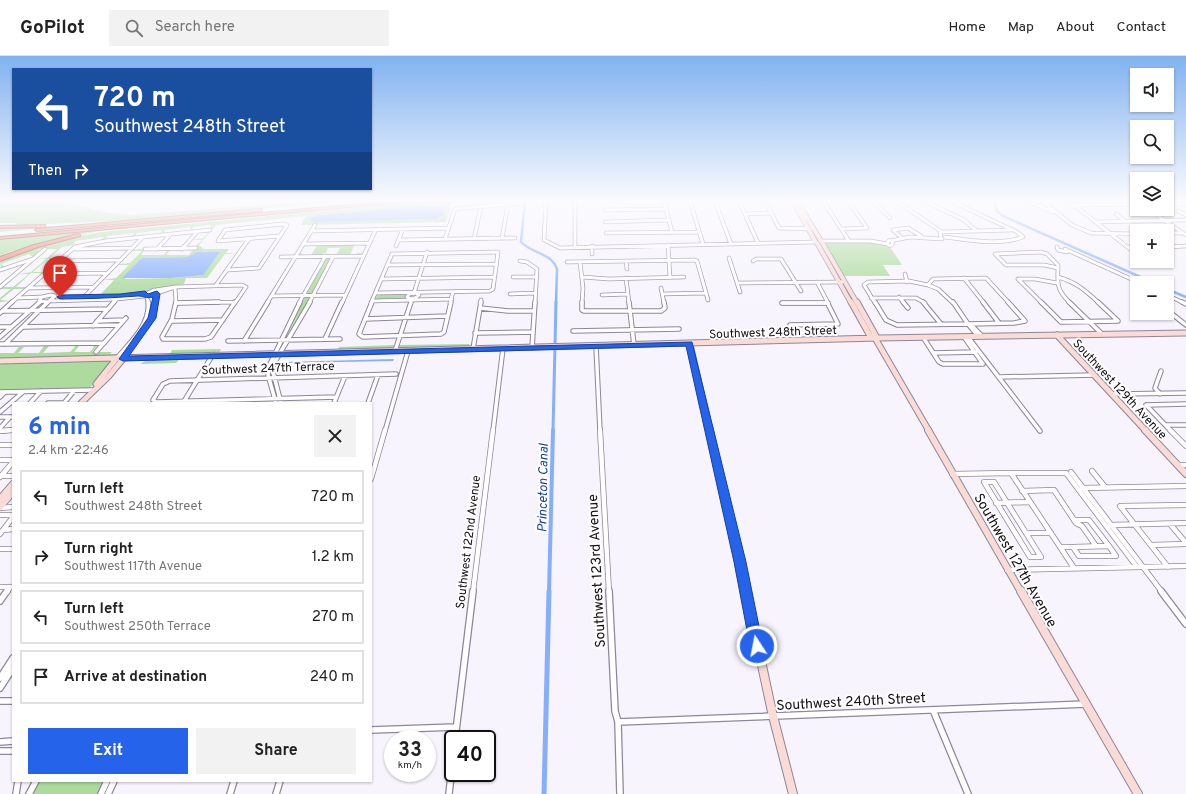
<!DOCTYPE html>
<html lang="en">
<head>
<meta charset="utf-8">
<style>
  body { margin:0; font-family:Overpass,sans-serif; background:#f2f2f2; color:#222; height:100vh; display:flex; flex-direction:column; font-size:15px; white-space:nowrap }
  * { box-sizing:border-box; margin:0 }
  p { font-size:13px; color:#767676 }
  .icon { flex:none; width:22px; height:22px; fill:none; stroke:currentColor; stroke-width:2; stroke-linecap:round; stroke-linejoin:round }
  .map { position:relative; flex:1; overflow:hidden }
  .details { position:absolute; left:12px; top:346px; width:360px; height:380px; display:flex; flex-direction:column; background:#fff; border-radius:0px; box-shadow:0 1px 3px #0004 }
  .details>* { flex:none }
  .hud { position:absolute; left:12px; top:12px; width:360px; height:122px; border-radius:0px; box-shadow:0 1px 3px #0004; background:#1a4fa0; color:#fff; overflow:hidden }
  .fabs { position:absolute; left:1130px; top:12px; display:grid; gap:8px }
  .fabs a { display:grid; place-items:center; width:44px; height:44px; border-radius:0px; background:#fff; box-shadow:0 1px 3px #0004; font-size:20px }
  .speed { position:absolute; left:384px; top:674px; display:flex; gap:8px; font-size:20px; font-weight:700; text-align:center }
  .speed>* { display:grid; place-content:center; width:52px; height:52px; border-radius:50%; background:#fff; box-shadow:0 1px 3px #0004; line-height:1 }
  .speed small { font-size:10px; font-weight:400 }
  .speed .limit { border:2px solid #111; border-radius:6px; background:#fff; color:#111 }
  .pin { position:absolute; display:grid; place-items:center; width:34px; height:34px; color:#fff; margin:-41px -17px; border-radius:50% 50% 50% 0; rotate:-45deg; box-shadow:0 0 4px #0007 }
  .pin .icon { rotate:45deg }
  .me { position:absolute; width:44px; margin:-22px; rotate:349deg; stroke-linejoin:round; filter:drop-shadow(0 0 3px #0008) }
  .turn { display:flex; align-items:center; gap:14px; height:84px; padding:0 16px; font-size:18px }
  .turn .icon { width:52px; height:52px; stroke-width:2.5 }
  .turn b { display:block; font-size:28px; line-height:34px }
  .then { display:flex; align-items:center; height:38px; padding:0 16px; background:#0003; gap:8px; font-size:15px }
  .round { display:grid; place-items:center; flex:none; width:42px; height:42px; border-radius:0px; background:#f2f2f2 }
  .head { display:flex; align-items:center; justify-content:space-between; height:68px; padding:0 16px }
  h1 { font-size:24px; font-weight:700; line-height:30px; color:#2563eb }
  .primary-button { display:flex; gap:8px; margin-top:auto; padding:8px 16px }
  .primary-button a { flex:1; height:46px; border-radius:0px; background:#2563eb; color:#fff; font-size:16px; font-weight:700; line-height:46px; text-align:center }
  .primary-button a+a { background:#f2f2f2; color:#222 }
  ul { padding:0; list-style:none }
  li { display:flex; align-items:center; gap:12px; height:54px; margin:0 8px 6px; padding:0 8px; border:2px solid #e0e0e0; border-radius:0px }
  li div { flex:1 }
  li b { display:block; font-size:15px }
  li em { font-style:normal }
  header { display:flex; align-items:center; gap:24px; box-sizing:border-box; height:56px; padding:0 20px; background:#fff; border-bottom:1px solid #e0e0e0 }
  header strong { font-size:19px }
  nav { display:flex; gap:22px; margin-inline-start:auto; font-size:14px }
  .search { width:280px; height:36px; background:#f2f2f2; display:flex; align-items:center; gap:10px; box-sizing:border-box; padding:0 14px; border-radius:0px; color:#767676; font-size:15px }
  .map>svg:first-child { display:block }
</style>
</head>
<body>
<header>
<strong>GoPilot</strong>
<div class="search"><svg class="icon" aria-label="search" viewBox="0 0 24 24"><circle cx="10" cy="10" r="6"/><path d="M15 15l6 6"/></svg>Search here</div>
<nav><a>Home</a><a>Map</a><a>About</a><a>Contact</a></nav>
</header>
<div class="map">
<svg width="1186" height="738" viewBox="0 0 1186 738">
  <rect width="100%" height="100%" fill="#f7f4fd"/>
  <path fill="#acdb9d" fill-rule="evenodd" d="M0,145h61l47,12 23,2 184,-14h34l-213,19 -110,5h-10v-2h-16z
    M395,145l-343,31 -52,4 372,-34z
    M425,145h49l-22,2 -6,19 -145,3 5,-9 -90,9 -17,20 5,4h25l-3,4h11l-12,1 -18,24h-21l-2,6 -57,11h-39l13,-1 13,-14h-11l13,-2 13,-13h-12l2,-1 11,-1 12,-12h-11l1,-1 25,-3 -12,3 -4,5h23l4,-5 3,-1 -5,6h23l4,-6 -8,-2 11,-1 6,-6h-11l12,-2 5,-5h-9l11,-4 1,-4 -18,2 -1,4 -3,1 2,-5 -26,3 -2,4h-3l2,-4 -25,3 -3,5 -3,-1 3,-4 -26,3 -3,4h-3l1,-3 -28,4 -1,4 -12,2 -12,11h10l-2,1h-10l-15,13h10l-1,1h-11l-15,14h10l-2,2h-10l-14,11 10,1 -10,1v-4l11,-9h-11l2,-2h11l16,-13h-10l12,-2 15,-13h-10l11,-1 10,-9h-16l-8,8 -4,-3 -28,10 4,3 -4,1 -1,-8 31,-12 31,-9 40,-7zM442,149l3,2 -3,11 -5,1 -124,3 -4,-2 3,-3 6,-2zM197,196h23l-18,23 -31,3 -46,1 17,-21 47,-1z
    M77,169l-77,7v-4z
    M102,174l-90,21 -12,5v-16z
    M828,186h38l22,2 14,21h-19l7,11h-47l-19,-32z
    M363,187l4,3h-4v-2h-8l-5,11 14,-3 -5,3 -22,1 1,-3 -4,1 4,-2 2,-4h-12l-2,5 4,1 -7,-1 -1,3h-21l-3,-1 2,-2 3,2h8l6,-10 -14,2 4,-3z
    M326,202h5l-18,35 -6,1z
    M378,238l1,1 -1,2 3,-3 26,1 -2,4 -30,1z
    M304,241l6,1 -22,40h-2l15,-29 -16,29h-3z
    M470,288l-2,2 2,1 -71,1v-3z
    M395,289l-2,4 -56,2 2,-4z
    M44,290h5l-6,7 27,-1 5,-5 -1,-1h5l-5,6h16l4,-5 -1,-1h4l-5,6h20l-2,2h8l-5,2 -113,2v-5h14l5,-6h5l-6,6h21z
    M221,293l-2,4 -3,-2 1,3h-47l2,-4z
    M180,303l-4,4 -36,1 7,-4z
    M108,305l3,2 -21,25 -90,3v-28z
    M39,725h67l-7,13h-67z"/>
  <path fill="#85aefc" d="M440,149l5,2 -2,9 -6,3 -124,3 -4,-2 3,-3 6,-2z
    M197,196h23l-17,23 -32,3h-49l20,-20 46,-1z
    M394,303l-1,2 -111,2 2,-1z"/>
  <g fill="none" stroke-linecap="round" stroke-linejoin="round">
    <path stroke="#85aefc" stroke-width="2.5" d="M525,145l-4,41c10,11 31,11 36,27l-1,34
      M994,145l3,10 6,5 151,67
      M1167,233l19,8"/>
    <path stroke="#85aefc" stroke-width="3" d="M553,375l3,-129"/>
    <path stroke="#85aefc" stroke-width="4" d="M549,536l4,-162"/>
    <path stroke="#85aefc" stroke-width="5" d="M544,738l5,-203"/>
    <g stroke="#8e869b" stroke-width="4.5">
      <path id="street-far3" d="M546,145l-2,39 16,8 255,-6
        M575,145v46
        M664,145l8,31
        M690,145l13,43
        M715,145l16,43
        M739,145l19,42
        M765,145l14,27 31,1
        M823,145l26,40
        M873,145l17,17
        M896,145l46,31 -2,1 1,4
        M924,145l38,18 14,11
        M1027,145l26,11
        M1042,145l30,24 19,8 46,1
        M1069,145l66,52
        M1167,148h19
        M1075,149l62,-1
        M1148,153l38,26
        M605,154l61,-1
        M1178,155l8,4
        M745,158l26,-1
        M1116,158l9,7
        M605,166l64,-2
        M1095,166l91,-2
        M282,168l5,1 -7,11 -62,5 7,-11z
        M841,173l26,-1 -19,-27
        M311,175l137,-3
        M942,176l69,-2
        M606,177l93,-1
        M1167,177h16
        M945,181c24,3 55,9 78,0l-6,-5 -66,-31
        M502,182l6,-34
        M902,182l-9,-8 15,-2 13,8
        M445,183l10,-30 65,-6
        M474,183l7,-33
        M399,184l116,-2
        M887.5 187a2.5 2.5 0 1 1 5 0a2.5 2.5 0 1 1-5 0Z
        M822,185h48l18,3
        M890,185l20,-4 32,2
        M303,188l66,-1
        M668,189l2,32
        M396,190l7,-17
        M592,190v8
        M1057,191l1,3 9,2
        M1128,191h9
        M1167,191l19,-1
        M75,193l58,-1
        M145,193l51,-1
        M157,193l13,-14
        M182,193l15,-17
        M1065,193l75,34
        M1041,196l6,2 11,11v3l-14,-3h-38l-11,-11z
        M281,201l82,-1
        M729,202l11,34
        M59,205l62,-1
        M520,205l7,1 10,7 -2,34
        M626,205l1,8
        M753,205l3,-2h25l20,32
        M567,206l127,-2 3,1 11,39
        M580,206l3,26 -1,15
        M387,209l110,-1
        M1058,212c-1,18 0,23 12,35
        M0,214l33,-11
        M228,214l31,-2 21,-32
        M44,218l64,-1
        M905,218l2,8
        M513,221h24
        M582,221l27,2 75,-2
        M1058,221c18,5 28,14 41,26
        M626,222l3,25
        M964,222l20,25
        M381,223l114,-2
        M1018,223l24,24
        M1018,223h17l22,4
        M817,226l11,21
        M737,227l105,-1
        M216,229l33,-46
        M928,229l10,4 15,14
        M928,229l5,-6 53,-1 23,25
        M0,231l45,-38
        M29,232l65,-1
        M661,232l3,15
        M154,234l4,1 -4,4h-10z
        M156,234l19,-3 -18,6
        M414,237l13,-41
        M416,237l3,2c-4,4 -7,5 -12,2l2,-3z
        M510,238l25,-1
        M663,238l42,-1
        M51,239l4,1 -7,6 -9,-1 3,-4z
        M602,239l25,-1
        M1167,239l17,8
        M146,240l3,7
        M271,240l74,-1
        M84,241l59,-60
        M899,241l5,6
        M18,242l23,-1
        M871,242h45l9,5
        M51,245l66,-2 28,-3
        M372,245l80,-2
        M11,247l64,-56 30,-6 105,-11
        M39,247l1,-1
        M47,247l1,-1
        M113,247l5,-5
        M155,247l2,-10
        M176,247l-1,-16 67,-2 4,2 -11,16
        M177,247l58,-1
        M267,247l48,-78
        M299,247l26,-46
        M309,247l24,-46
        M342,247l34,-74
        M371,247l21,-49 106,-2 -5,37 -3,2 -114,2
        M411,247l1,-4
        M450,247l3,-11
        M480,247l1,-3
        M782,247h46
        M875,247l-11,-18 4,-3 41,-1 19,4"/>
    </g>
    <g stroke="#8e869b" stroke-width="5.5">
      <path id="street-far2" d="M176,246l-4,17 -10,18 1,2h42l6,-2 24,-35
        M372,246l-13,32 4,3 78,-3 3,-2 7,-30
        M582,246v8l2,1h77l4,-3 -1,-6
        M629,246l5,43
        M875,246l11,18 11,5 71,-1
        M903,246l5,6
        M923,246l18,22
        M953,246l15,22
        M983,246l16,21
        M1041,246l20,20 57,-1 -20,-19
        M1069,246l33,32
        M1182,246l4,2
        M177,247l42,-1
        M782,247h46
        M480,252l28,3h26
        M1167,254l19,15
        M3,255l105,-2
        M0,257l12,-11
        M365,263l82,-3
        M97,265l27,-1
        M173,265l50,-1
        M968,268l10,12
        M968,268l46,-1 11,-2 -17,-19
        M790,269l48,-1 -11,-22
        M93,270l21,-24
        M972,270l10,10
        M0,271h11
        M23,271l97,-2
        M573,275l106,-2
        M475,277l58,-1
        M0,281l40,-35
        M923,281l16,25 4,2h40l-19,-27
        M968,281l72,94
        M325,283l17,-37
        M228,285l112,-2
        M244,285l24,-39
        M0,288l104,-1
        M5,288l43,-42
        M596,290l4,85
        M532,292l3,-46
        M473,293l8,-47
        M395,295l16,-49
        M96,296l30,-34
        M933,297l43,-1
        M123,302l29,-40 3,-16
        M116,303c13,-15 35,-35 32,-57
        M999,321l95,-2
        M0,336l92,-2
        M1112,338l74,-1
        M1160,338l-5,-6 6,-17
        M0,341l5,-5
        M336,341l-179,5 -4,-2 10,-16 7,-3 226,-7
        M30,347l11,-12
        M48,347h16
        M64,347l10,-12
        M183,347l29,-47
        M276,347l-8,-28 1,-9 31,-64
        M281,347l-8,-31v-7l37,-63
        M334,347l11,-27
        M368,347l10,-28
        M1146,349l25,26
        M1146,349l40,-1
        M0,356l23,-20
        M0,361h12
        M1166,369h20
        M0,372l10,-11
        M0,375l13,-1
        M385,375l23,-80
        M493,375l10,-83"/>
    </g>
    <g stroke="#8e869b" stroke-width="6">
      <path id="street-far1" d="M600,374l9,162
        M1170,374l16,16
        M0,375l13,-1
        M0,389h13
        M0,404h13
        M1177,409h9
        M1092,415l13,16
        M1071,416l91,120
        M1011,417h55l71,94
        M952,418l59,-1 63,95
        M0,420h13
        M0,421l13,-15
        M371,423l14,-49
        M984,426h10l47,75h-11z
        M1082,432l104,-2
        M1022,435l32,-1 22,33 6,3 14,20
        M996,447l34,-1
        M0,452l13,-1
        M0,459h13
        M1074,464h15l20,26
        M1170,468l16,19
        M1110,469l76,-2
        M4,474l9,-1
        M1026,477h25
        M0,478l13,-17
        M1151,489l35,-1
        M1109,490l7,10h-37l-6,-9z
        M1060,491h13
        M0,493h13
        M1168,511l-48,-61 66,-1
        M1007,514l179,-4
        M0,531h13
        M7,536l3,-5
        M473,536l20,-162"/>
    </g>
    <g stroke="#8e869b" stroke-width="8">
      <path id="street" d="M609,535l6,120 3,11 2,72
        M1161,535l25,33
        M0,545l7,-10
        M0,622l13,-20
        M0,632l13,-20
        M0,645h13
        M933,654l35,84
        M618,666l468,-18
        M371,674l85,-3
        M455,683l18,-148
        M0,686l13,-1
        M0,695h13
        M16,738l2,-13
        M29,738l7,-13
        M101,738l6,-13
        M108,738l6,-13
        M230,738l4,-13
        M276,738l4,-13
        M449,738l4,-37"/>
    </g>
    <g stroke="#8e869b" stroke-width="5.5">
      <path id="secondary-far3" d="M793,145l22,40
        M797,145l24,40
        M822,186l35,61
        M817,187l34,60"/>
    </g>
    <g stroke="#8e869b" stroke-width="7">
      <path id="secondary-far2" d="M851,246l19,34 5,2
        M857,246l19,34 -1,2 54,93
        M1057,279l89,96
        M690,288l20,87
        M0,305l878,-23 308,-5
        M96,328l20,-25
        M81,347l28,-27 14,-17"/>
    </g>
    <g stroke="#8e869b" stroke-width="8">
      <path id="secondary-far1" d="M710,374l36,162
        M928,374l93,162
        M1145,374l41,44
        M0,443l13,-15
        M0,451l13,-15"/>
    </g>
    <g stroke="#8e869b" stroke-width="10">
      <path id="secondary" d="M746,535l26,121 21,82
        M1021,535l117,203"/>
    </g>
    <g stroke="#a25e52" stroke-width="2">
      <path id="highway" d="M394,145h21l-415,38v-2z
        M260,153h2v2l-225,20 -2,-1 2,-1z
        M45,169v2h-2l-43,1v-2z
        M78,178l2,1v1l-42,11 -38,14v-4l34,-12z"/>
    </g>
    <use href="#street-far3" stroke="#fff" stroke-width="3"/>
    <use href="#street-far2" stroke="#fff" stroke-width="3.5"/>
    <use href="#street-far1" stroke="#fff" stroke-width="4.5"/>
    <use href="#street" stroke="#fff" stroke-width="5.5"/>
    <use href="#secondary-far3" stroke="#fadbd5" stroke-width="4"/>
    <use href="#secondary-far2" stroke="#fadbd5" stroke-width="5"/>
    <use href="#secondary-far1" stroke="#fadbd5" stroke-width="6"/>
    <use href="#secondary" stroke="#fadbd5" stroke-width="8"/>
    <use href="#highway" fill="#f08873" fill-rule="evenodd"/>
  </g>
  <linearGradient id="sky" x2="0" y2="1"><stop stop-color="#80b2f0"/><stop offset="0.58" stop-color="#fbfafe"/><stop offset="1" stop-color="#fbfafe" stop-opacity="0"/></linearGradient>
  <rect width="1186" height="249" fill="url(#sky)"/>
  <path fill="#2563eb" stroke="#184099" d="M145,235l3,3 9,-3 3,3 -4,24 -27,38 563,-14 54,220 17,84 -2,4 -4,2 -5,-2 -2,-4 -16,-84 -48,-216 -563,15 -4,-2 29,-41 5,-21c-7,2 -10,-1 -15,-1 -26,2 -52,3 -78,3l-3,-2 3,-2 60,-1z"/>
  <g text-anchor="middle" stroke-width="4" stroke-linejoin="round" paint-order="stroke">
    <g font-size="12" fill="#120f16" stroke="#fff">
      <text transform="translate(773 276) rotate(-2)" y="4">Southwest 248th Street</text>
      <text transform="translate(268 312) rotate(-2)" y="4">Southwest 247th Terrace</text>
      <text transform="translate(1120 333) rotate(47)" y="4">Southwest 129th Avenue</text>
      <text transform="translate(468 486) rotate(-83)" y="4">Southwest 122nd Avenue</text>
    </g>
    <g font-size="13" font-style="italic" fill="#153e96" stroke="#fff">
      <text transform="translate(542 432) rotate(-89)" y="5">Princeton Canal</text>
    </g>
    <g font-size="14" fill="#120f16" stroke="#fff">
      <text transform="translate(1016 504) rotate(60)" y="5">Southwest 127th Avenue</text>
      <text transform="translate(596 515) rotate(-93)" y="5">Southwest 123rd Avenue</text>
      <text transform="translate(851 645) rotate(-3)" y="5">Southwest 240th Street</text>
    </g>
  </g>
</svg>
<div class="fabs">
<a><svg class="icon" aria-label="sound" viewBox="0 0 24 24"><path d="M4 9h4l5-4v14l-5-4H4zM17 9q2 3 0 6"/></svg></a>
<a><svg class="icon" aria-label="search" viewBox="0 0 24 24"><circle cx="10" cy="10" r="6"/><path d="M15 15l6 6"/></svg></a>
<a><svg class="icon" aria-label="layers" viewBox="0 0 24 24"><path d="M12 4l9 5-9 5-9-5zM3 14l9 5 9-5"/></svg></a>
<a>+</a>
<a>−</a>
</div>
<div class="speed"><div>33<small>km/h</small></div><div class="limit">40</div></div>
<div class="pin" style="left:60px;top:241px;background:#d93025"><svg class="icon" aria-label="arrive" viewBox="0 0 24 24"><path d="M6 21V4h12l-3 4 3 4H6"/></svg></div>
<svg class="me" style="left:757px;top:590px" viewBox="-20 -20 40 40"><circle r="17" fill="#2563eb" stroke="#fff" stroke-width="3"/><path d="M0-11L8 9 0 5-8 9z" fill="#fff"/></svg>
<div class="hud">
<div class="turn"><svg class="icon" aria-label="left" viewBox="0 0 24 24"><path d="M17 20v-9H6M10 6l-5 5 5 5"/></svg><div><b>720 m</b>Southwest 248th Street</div></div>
<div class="then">Then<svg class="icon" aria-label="right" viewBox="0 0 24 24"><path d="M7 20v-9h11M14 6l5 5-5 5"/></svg></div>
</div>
<section class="details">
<div class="head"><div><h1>6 min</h1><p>2.4 km · 22:46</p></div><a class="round"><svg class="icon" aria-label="close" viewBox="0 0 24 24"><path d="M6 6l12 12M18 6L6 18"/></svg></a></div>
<ul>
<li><svg class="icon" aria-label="left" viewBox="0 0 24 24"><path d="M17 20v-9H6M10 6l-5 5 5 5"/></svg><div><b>Turn left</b><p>Southwest 248th Street</p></div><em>720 m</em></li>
<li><svg class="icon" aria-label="right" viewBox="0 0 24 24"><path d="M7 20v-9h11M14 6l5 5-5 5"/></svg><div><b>Turn right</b><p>Southwest 117th Avenue</p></div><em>1.2 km</em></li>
<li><svg class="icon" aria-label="left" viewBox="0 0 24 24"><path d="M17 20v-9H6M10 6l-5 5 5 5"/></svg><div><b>Turn left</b><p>Southwest 250th Terrace</p></div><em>270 m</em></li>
<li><svg class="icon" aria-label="arrive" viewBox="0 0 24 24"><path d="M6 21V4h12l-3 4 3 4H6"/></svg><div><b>Arrive at destination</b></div><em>240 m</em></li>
</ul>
<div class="primary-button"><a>Exit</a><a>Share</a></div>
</section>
</div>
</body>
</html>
